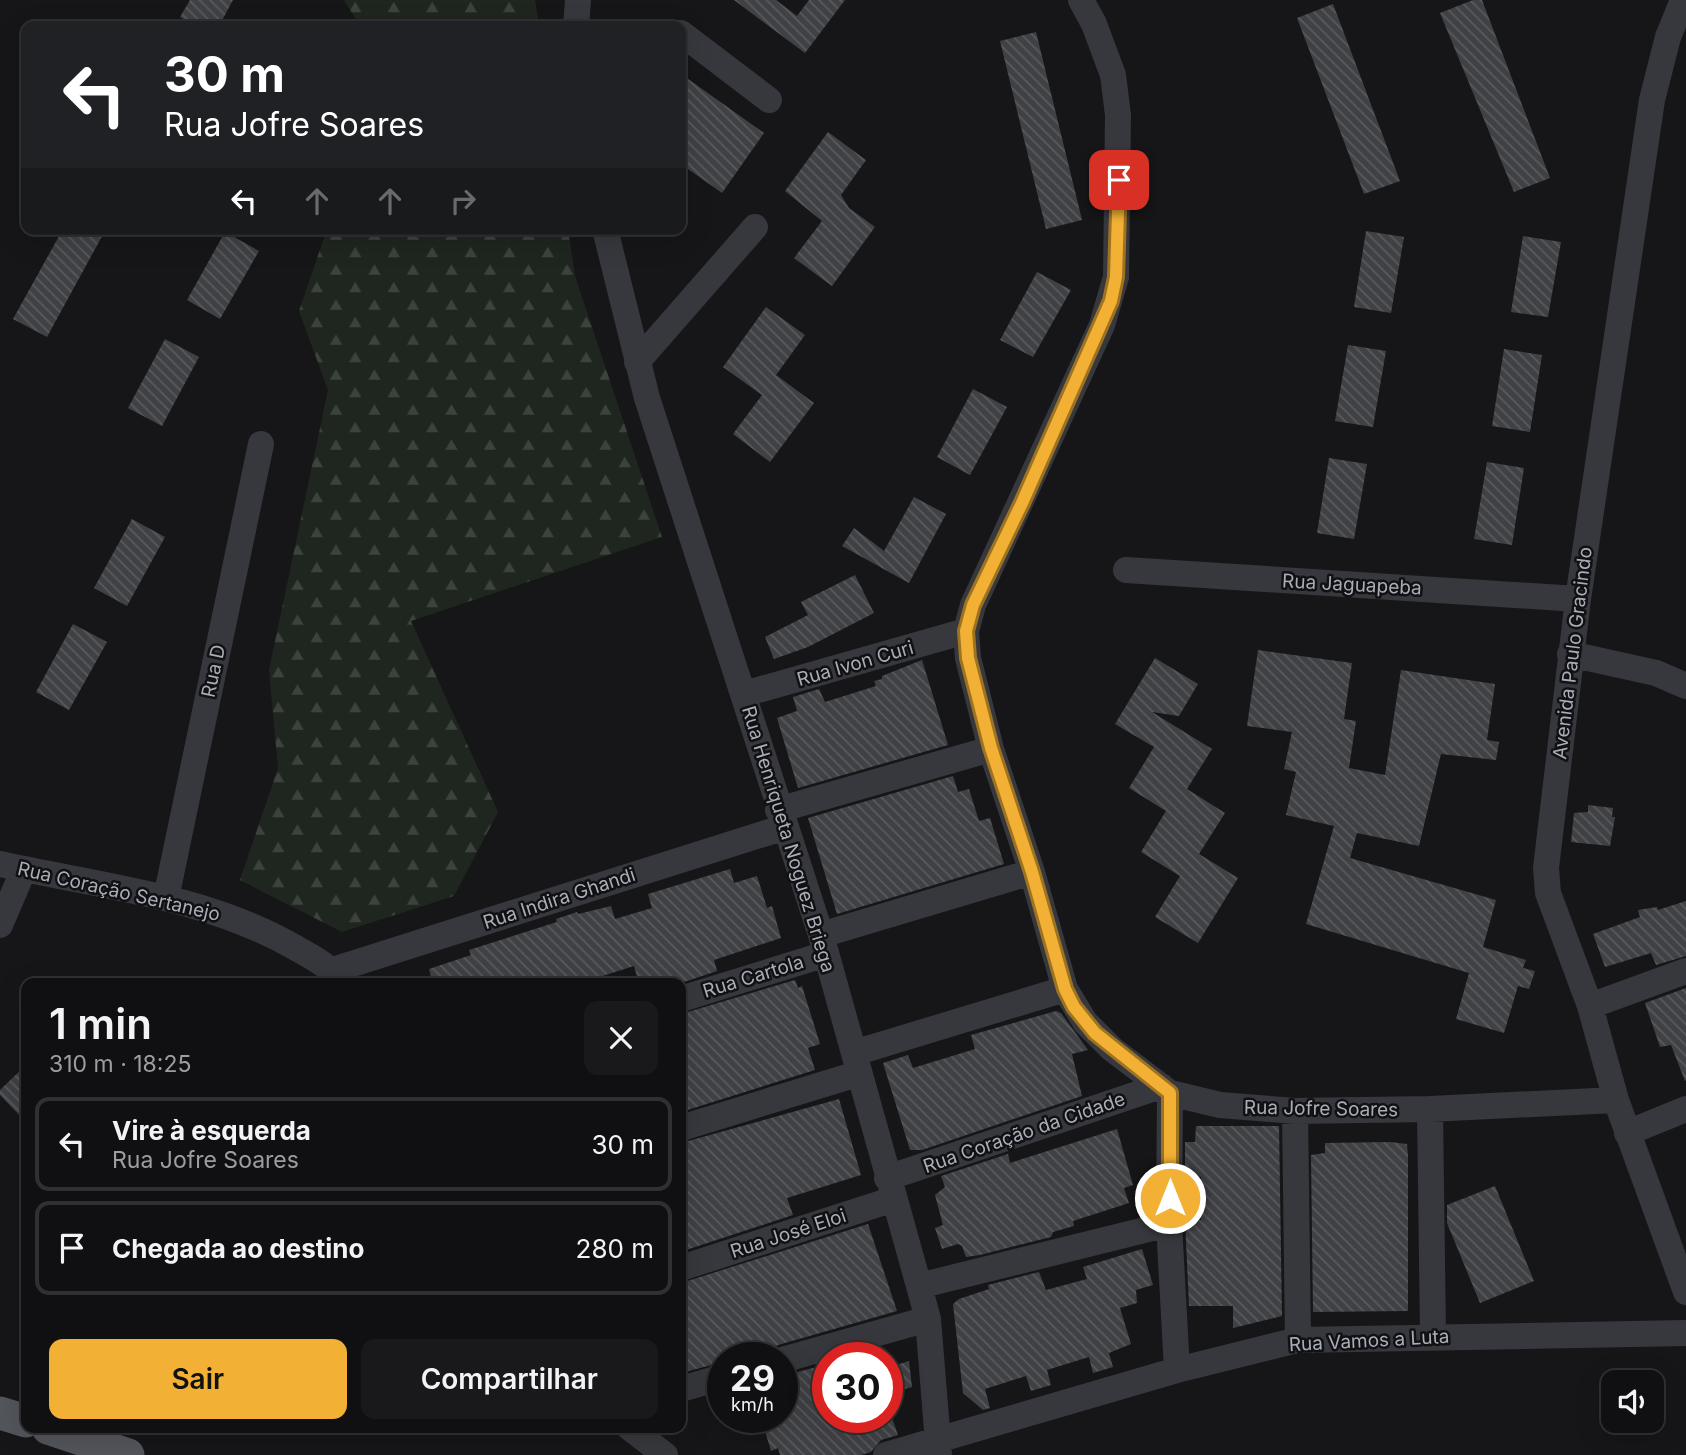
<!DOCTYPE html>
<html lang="pt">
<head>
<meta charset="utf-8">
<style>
  body { margin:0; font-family:Inter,sans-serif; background:#19191b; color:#f1f3f6; height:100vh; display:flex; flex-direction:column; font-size:26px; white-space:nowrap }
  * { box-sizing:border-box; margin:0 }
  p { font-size:23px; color:#9c9d9f }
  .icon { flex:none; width:38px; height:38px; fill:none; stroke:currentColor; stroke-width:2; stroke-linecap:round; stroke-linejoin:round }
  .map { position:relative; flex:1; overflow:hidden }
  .sheet { position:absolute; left:21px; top:978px; width:665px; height:455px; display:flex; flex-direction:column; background:#101012; border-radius:14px; box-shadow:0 7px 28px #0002,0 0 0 2px #303032 }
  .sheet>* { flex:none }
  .top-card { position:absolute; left:21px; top:21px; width:665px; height:214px; border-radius:14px; box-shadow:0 7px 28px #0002,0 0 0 2px #303032; background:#202124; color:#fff; overflow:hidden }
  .fabs { position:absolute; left:1601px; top:1370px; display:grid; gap:14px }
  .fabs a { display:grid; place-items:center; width:63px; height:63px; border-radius:14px; background:#101012; box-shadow:0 7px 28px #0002,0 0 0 2px #303032; font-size:35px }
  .speed { position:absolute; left:707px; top:1342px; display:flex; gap:14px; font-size:35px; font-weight:700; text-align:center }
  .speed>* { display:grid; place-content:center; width:91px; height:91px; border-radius:50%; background:#101012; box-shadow:0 7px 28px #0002,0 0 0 2px #303032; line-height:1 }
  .speed small { font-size:18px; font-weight:400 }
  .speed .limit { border:10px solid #d22; background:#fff; color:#111 }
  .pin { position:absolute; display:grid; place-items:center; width:60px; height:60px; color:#fff; margin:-30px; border-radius:14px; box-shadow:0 4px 10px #0006 }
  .me { position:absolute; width:77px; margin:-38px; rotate:0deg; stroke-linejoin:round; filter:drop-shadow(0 0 5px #0008) }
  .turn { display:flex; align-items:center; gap:24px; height:147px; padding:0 28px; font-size:32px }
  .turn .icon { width:91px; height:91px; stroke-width:2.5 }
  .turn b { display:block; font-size:49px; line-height:60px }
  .lanes { display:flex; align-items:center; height:66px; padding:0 28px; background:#0003; justify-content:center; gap:35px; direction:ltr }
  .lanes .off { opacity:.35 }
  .round { display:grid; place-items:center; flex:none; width:74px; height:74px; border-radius:14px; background:#19191b }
  .overview { display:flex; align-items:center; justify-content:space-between; height:119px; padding:0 28px }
  h1 { font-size:42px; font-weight:600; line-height:52px }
  .cta { display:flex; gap:14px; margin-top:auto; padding:14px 28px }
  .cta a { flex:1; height:80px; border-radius:14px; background:#f2b134; color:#111; font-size:28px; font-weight:600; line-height:80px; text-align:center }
  .cta a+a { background:#19191b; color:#f1f3f6 }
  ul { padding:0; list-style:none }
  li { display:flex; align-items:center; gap:21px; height:94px; margin:0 14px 10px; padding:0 14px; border:4px solid #303032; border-radius:14px }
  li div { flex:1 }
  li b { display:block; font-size:26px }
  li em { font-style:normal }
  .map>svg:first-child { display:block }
</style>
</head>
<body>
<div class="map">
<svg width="1686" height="1455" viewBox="0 0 1686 1455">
  <defs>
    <pattern id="forest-firs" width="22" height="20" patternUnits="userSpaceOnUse" patternTransform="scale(1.75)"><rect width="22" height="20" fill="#1e261f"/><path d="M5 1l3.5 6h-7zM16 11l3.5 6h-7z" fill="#3c433d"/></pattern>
    <pattern id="building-back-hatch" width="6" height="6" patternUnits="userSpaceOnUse" patternTransform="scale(1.75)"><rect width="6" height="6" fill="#404145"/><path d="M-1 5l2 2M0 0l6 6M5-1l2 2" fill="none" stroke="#595a5e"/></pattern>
  </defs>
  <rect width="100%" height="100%" fill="#161618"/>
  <path fill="url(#forest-firs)" d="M344,0h191l4,26h-179z
    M327,229h241l7,47 87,261 -251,84 87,191 -44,84 -112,36 -102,-52 38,-112 -9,-98 59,-280 -29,-79z"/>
  <path fill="url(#building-back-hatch)" d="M190,0h43l-14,26h-22l-17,-9z
    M734,0h42l21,16 12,-16h36l-40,53z
    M1473,0h9l68,178 -36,14 -74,-179z
    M1333,4l67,177 -36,13 -67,-176z
    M1036,32l46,188 -36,9 -46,-188z
    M681,74l83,59 -42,60 -41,-29v-43l7,-11 -7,-5z
    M828,132l38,28 -25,35 8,13 26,19 -43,59 -38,-28 28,-37 -37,-30z
    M63,229h43l-59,108 -34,-18z
    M1366,231l38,6 -13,76 -37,-6z
    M225,232l34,19 -39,68 -33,-19z
    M1523,236l38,6 -13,75 -37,-5z
    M1037,272l34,18 -38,67 -33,-17z
    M766,307l39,28 -29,40 38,28 -44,59 -37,-28 29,-39 -39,-28z
    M165,339l34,18 -37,69 -34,-18z
    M1348,345l38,6 -13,76 -38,-6z
    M1504,349l38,6 -12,77 -38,-6z
    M973,389l34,18 -37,68 -33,-18z
    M1329,458l38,6 -13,75 -37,-6z
    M1487,462l37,6 -12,77 -38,-6z
    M914,497l32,17 -37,69 -67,-37 12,-18 30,23z
    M132,519l33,18 -38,69 -33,-18z
    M855,575l19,38 -66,34 -34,12 -9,-22 43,-22 -7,-13z
    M73,624l34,18 -38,68 -33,-18z
    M1258,650l94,13 -8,56 12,2 -7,47 36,7 16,-105 94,14 -8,56 12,2 -3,18 -55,-6 -22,92 -62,-13 -7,25 146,42 -13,47 43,13 -3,8 12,3 -6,18 -11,-3 -14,47 -48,-14 13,-46 -163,-49 28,-98 -48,-11 10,-43 -12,-3 8,-37 -45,-6z
    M1155,658l43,26 -19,32 -27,-4 60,37 -25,40 38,24 -26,41 39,24 -40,65 -43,-26 25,-41 -39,-24 25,-41 -37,-23 25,-41 -39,-23z
    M922,660l26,85 -150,43 -21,-70 20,-7 -4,-14 26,-8 6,13 51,-16 -2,-5 8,-2v-3z
    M953,776l5,16 11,-3 10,32 11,-3 14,46 -167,50 -29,-96z
    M1588,805l25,3 -1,9h3l-5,29 -39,-4 3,-29 14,-1z
    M730,869l4,14 23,-7 10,32 5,-2 9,32 -67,22 3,11 -39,13h-39l-5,-18 -41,13 1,5h-161l-4,-15 42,-14 -2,-5 88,-28 -1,-3 21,-7 1,2 33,-8 4,13 37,-11 -4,-14z
    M1686,901v55l-30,9 -5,-12 -46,14 -12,-33 47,-17 -2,-7 19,-3 1,3z
    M795,980l3,8 4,-2 18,58 -12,4 7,22 -134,42v-98z
    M1686,988v92l-1,1 -14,-36 -11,2 -15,-44z
    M1056,1011l5,2 27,37 -16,4 10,42 -160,54h-12l-27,-87 25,-8 5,13 62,-19 -4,-14z
    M26,1065v57l-26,-27v-5z
    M839,1099l22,76 -74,23 6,17 -110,36 -2,-108z
    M1196,1126h83l3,190 -49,12v-22h-44l-4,-86h16v-43l-16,1v-36h10z
    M1117,1129l16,56 -9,3 5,15 -56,18 1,5 -21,6 -2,5 -71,18 -14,2 -4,-11 -4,-2 -16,5 -7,-21 8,-3 -8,-30 10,-8 -4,-11 67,-22 2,9z
    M1390,1142l17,2 1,12v155l-95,1 -2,-157 14,-2v-10z
    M1495,1186l39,95 -54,22 -33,-80v-18z
    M868,1224l29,87 -119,34 -8,6 -27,7h-20v4l-42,11v-90z
    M1142,1249l11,36 -17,5 1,13 -17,5 11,36 -22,9 4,14 -20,6 -4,-16 -42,13 4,15 -20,6 -5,-15 -41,13 5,19 -7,2 -20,-17 -10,-89 6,-5 30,-10 -1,-4 51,-13 7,18 41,-11 -4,-12z
    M909,1361l3,26 -25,7v-26z
    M828,1364v54h64l6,17 -17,5 -10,12 -10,3h-81l-2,-7 -7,3 -10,-33h21v-27l12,-4 -4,-13z"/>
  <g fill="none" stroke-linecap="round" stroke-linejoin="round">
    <path stroke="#37383d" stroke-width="26" d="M1081,0l13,24 19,51 5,40 -2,162 -14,48 -129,280 -7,26 2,27 23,91 41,123 33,117 20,33 27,27 58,44 50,12 75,6 135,-2 186,-9
      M1683,0l-15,37 -16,63 -74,499 -32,269 2,25 42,113 26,94 70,192
      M576,26l2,-26
      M681,33l88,67
      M605,229l42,169 174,537 98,351 9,33 11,136
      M637,362l118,-135
      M1126,570l452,29
      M1570,654l86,19 30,13
      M744,694l222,-63
      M778,810l213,-61
      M0,864c100,22 206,32 296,84 18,10 34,19 47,34
      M166,898l95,-454
      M0,925l24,-56
      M821,935l211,-63
      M333,970l452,-143
      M681,999l145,-45
      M1590,1006l96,-35
      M854,1053l211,-64
      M1170,1093l-1,131 8,146
      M1430,1109l3,227
      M1295,1111l3,229
      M681,1128l176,-54
      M1627,1133l59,-24
      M887,1178l274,-92
      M681,1268l213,-69
      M919,1286l250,-62
      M782,1360l146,-41
      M681,1389l42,-12
      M630,1428l35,27
      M886,1455l291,-85 121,-30 388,-7"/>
    <path stroke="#53555c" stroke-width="33" d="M0,1413l26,8
      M48,1428l80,27"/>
  </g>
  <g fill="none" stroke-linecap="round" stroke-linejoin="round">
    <g stroke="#9d7322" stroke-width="18">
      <path id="route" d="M1119,180l-3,97 -5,24 -89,202 -49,102 -7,26 2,27 23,90 41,124 33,117 9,18 21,26 75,60v105"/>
    </g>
    <use href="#route" stroke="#f2b134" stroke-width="12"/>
  </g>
  <g text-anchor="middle" stroke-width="5" stroke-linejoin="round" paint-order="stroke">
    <g font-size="19" fill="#a8adb8" stroke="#111113">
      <text transform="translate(1352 584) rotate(3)" y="7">Rua Jaguapeba</text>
      <text transform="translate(1572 653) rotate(-83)" y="7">Avenida Paulo Gracindo</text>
      <text transform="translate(855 663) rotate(-16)" y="7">Rua Ivon Curi</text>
      <text transform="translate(213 671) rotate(-78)" y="7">Rua D</text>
      <text transform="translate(789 839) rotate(73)" y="7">Rua Henriqueta Noguez Briega</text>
      <text transform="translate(119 891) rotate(13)" y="7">Rua Coração Sertanejo</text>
      <text transform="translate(559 898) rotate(-18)" y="7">Rua Indira Ghandi</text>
      <text transform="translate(753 976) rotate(-17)" y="7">Rua Cartola</text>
      <text transform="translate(1321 1108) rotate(1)" y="7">Rua Jofre Soares</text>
      <text transform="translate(1024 1132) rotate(-19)" y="7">Rua Coração da Cidade</text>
      <text transform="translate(788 1233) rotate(-18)" y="7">Rua José Eloi</text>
      <text transform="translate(1369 1340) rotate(-3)" y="7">Rua Vamos a Luta</text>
    </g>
  </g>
</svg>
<div class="fabs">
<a><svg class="icon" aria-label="sound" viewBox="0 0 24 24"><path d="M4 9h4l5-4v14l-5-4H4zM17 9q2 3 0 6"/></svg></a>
</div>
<div class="speed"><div>29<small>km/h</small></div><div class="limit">30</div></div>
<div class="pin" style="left:1119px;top:180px;background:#d93025"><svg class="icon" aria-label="arrive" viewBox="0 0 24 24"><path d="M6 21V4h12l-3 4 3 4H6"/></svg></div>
<svg class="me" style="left:1170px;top:1198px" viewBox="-20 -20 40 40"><circle r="17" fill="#f2b134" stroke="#fff" stroke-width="3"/><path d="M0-11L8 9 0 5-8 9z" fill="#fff"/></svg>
<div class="top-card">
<div class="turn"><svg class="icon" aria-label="left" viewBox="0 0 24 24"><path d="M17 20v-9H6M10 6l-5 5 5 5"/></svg><div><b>30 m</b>Rua Jofre Soares</div></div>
<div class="lanes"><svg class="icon" aria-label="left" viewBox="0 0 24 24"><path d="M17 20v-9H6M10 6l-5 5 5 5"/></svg><svg class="icon off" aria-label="ahead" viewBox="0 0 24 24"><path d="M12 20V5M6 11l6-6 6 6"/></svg><svg class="icon off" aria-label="ahead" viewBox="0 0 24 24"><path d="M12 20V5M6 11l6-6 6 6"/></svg><svg class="icon off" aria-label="right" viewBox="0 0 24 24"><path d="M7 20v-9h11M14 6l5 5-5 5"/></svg></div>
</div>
<section class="sheet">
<div class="overview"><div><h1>1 min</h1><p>310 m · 18:25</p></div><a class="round"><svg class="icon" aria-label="close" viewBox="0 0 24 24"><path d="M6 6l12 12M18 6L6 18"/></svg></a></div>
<ul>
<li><svg class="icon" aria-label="left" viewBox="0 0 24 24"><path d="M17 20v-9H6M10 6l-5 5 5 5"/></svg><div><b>Vire à esquerda</b><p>Rua Jofre Soares</p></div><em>30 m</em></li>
<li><svg class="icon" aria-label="arrive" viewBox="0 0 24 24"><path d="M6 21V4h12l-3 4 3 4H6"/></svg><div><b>Chegada ao destino</b></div><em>280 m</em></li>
</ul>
<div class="cta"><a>Sair</a><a>Compartilhar</a></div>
</section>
</div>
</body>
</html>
